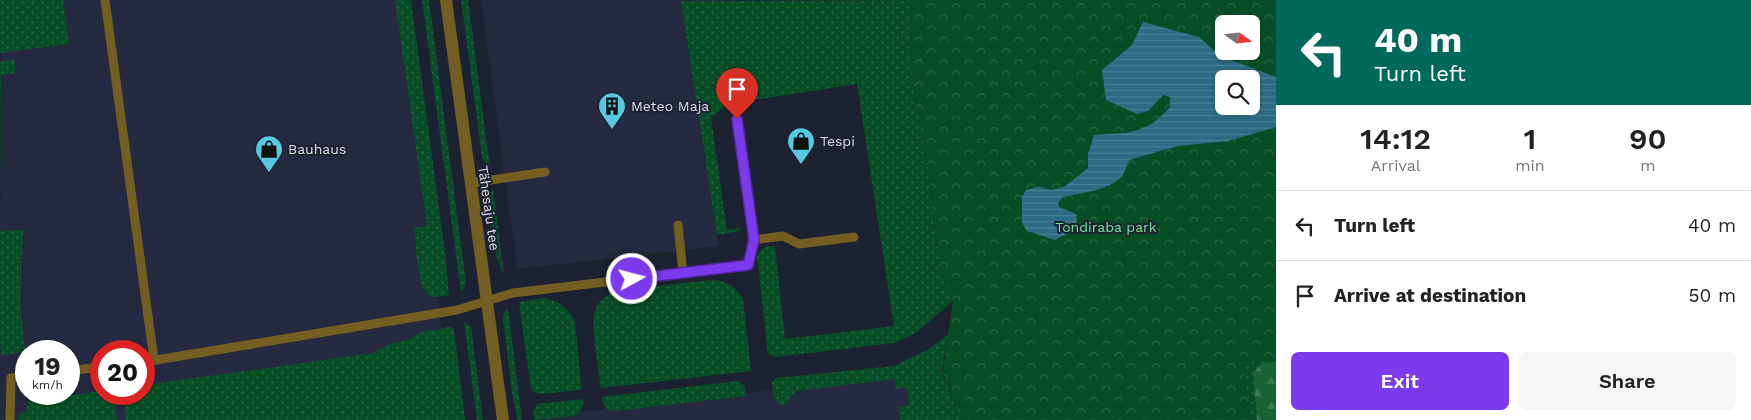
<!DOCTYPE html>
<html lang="en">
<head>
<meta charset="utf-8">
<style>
  body { margin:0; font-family:"Work Sans",sans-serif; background:#f6f6f6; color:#222; height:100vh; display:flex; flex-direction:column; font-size:19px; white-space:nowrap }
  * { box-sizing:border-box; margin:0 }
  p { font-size:16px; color:#767676 }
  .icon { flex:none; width:28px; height:28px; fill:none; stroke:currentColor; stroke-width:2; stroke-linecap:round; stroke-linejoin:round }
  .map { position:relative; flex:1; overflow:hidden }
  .sheet { display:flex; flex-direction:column; background:#fff; width:475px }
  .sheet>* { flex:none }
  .guide { background:#00695c; color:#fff; overflow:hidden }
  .needle { width:32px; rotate:105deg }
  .fabs { position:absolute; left:1215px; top:15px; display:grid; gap:10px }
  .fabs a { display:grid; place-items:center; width:45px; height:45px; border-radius:8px; background:#fff; box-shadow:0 1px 4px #0004; font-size:25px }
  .speed { position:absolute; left:15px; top:340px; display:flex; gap:10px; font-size:25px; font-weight:700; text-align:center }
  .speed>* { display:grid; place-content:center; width:65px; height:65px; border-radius:50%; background:#fff; box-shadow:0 1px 4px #0004; line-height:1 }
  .speed small { font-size:12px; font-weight:400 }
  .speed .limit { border:8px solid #d22; background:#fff; color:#111 }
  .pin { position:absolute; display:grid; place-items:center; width:42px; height:42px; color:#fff; margin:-51px -21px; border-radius:50% 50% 50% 0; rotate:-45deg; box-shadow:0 0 5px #0007 }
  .pin .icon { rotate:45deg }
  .me { position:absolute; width:55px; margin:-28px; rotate:83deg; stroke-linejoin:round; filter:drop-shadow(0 0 4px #0008) }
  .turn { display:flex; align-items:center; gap:18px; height:105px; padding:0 15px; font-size:22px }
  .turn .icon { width:65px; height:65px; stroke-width:2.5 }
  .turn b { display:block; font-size:35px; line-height:42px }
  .eta { display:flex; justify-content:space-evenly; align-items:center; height:85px; text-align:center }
  .eta b { font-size:30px; font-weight:600; line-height:35px }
  .primary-button { display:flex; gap:10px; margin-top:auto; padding:10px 15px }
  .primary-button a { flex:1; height:58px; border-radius:8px; background:#7c3aed; color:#fff; font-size:20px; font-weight:600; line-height:58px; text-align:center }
  .primary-button a+a { background:#f6f6f6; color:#222 }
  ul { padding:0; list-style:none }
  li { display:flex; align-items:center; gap:15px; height:70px; padding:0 15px; border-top:1px solid #e0e0e0 }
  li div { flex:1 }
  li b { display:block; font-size:19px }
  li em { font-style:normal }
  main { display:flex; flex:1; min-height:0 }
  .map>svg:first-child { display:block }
</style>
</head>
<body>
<main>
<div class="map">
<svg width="1276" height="420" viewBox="0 0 1276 420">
  <defs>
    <pattern id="grass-dots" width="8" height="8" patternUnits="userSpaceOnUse" patternTransform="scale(1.25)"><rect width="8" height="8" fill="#074e26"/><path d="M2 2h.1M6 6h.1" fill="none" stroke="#2b6746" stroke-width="1.8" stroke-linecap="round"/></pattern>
    <pattern id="forest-firs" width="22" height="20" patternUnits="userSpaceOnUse" patternTransform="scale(1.25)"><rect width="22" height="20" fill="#1b6235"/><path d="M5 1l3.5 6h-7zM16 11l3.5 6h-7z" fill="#3c7852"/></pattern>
    <pattern id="park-crowns" width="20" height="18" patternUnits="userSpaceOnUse" patternTransform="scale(1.25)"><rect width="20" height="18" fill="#074e26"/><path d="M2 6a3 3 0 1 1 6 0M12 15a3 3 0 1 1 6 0" fill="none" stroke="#2b6746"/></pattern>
    <pattern id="water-rules" width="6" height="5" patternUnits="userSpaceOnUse" patternTransform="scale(1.25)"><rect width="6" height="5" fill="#2b6b83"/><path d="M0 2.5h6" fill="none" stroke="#498095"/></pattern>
  </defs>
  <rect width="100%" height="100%" fill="#1d2232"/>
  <path fill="#252a41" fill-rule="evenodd" d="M2,0h396l53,400 -179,20h-272v-85l23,-1v-80l-23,1zM26,351h43v43h-43zM101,351h43v43h-43z
    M481,0h241l-40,6 37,240 -202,23z
    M942,371l8,49h-413l-1,-3z"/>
  <path fill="url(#grass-dots)" d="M0,0h63l6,44 -69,9z
    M395,0h16l35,260 3,35c-6,1 -13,3 -19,1 -13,-6 -14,-54 -16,-68l13,-2z
    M422,0h7l37,283 -3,7 -2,2z
    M461,0h7l22,168 -3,-2 -5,-9z
    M912,0l-2,30 3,56 17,93 5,55 6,37 12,30 -36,31 -22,11 -120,14 -7,-3 -11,-98c5,-8 8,-10 18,-10l10,93 109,-13 -37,-242 -129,20 -17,14 16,112 13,-2 -1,3 -22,4 -36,-234z
    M14,59l2,14 -15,2 -1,122v-135z
    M493,189l11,84c-9,-10 -18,-64 -15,-77 1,-2 3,-5 4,-7z
    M23,230l-2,75 4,47 -23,3 -2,-13v-111z
    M712,280c15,1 24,6 31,19l8,72 -150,17c-2,-16 -10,-62 -7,-75 4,-13 13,-19 25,-23z
    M544,298c17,4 24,9 31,25l7,67 -44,4 -7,-4 -12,-88z
    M508,309l14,111h-4l-6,-27 -9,-75 2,-7z
    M464,321l7,6 12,93h-6z
    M449,327l4,1 2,8 10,84h-339l-3,-26h21v-9l229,-32 16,-9 20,-4 10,-7z
    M948,335l-6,36 20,49h-62l-2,-13 11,-2 -1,-17 -13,1v-10l-99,12 -10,13 -5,2 -7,-8 -2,-16 5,-4 117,-12 33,-16z
    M1276,357v63h-26l-7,-59z
    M737,381l7,4 2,11 -131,15c-9,-1 -12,-5 -13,-14z
    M101,391v3h13l3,26h-99l1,-6 7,-2 2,-10 4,-3h9z
    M583,399c1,9 -1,13 -10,17l-39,4 -1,-7 4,-9z"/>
  <path fill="url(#forest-firs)" d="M1276,362v58h-19l-4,-47 9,-10z"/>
  <path fill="url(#park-crowns)" fill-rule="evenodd" d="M912,0h364v357l-33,4 7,59h-288l-19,-48 10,-71 -12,-30 -6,-37 -5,-55 -17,-93 -3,-56zM1224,24h27v27h-27zM1224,79h27v27h-27z"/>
  <path fill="url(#water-rules)" fill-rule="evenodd" d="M1143,22l56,15 21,19 56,21v50l-48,14 -50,5 -49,14c-2,4 -3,10 -6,15 -11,15 -43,18 -60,22l-5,6 1,4 17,7c4,17 -9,19 -21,26l-28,-9 -5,-8v-26l4,-7 13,-3 12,3 13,-3 24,-19v-14l6,-19c36,-3 50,1 76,-28v-10l-7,-2 -15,16 -11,3 -31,-14 -4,-30 30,-25zM1224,79h27v27h-27z"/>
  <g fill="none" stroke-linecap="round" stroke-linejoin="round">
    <path stroke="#755e21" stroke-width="9" d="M105,0l49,360
      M471,183l74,-11
      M678,225l5,48
      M753,240l30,-4 16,8 55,-7
      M144,362l313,-52 56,-17 235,-28 5,-25 -16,-121
      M69,371l32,-4
      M10,420l1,-42 15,-2"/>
    <path stroke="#755e21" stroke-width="12" d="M446,0l57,420"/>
  </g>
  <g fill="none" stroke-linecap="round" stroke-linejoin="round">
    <g stroke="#51269a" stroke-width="12">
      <path id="route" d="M632,279l116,-14 6,-25 -17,-121"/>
    </g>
    <use href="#route" stroke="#7c3aed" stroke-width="9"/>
  </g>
  <defs>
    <g id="building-pin" transform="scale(1.4375)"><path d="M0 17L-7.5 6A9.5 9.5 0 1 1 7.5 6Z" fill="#56c9e0" stroke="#1d2232"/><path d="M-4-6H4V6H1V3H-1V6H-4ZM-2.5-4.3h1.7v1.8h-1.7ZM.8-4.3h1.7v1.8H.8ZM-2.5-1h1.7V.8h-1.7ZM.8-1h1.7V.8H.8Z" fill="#111"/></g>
    <g id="shop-pin" transform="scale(1.4375)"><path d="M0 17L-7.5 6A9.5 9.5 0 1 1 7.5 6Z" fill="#56c9e0" stroke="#1d2232"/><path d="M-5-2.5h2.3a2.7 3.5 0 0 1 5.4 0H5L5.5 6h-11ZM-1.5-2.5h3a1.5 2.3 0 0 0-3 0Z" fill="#111"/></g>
  </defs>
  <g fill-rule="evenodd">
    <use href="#building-pin" x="612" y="106"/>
    <use href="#shop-pin" x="801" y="141"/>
    <use href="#shop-pin" x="269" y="149"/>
  </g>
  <g text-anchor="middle" stroke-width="4" stroke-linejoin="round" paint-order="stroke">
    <g font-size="14" fill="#dadde9" stroke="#1d2232" text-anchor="start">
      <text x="631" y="111">Meteo Maja</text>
      <text x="820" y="146">Tespi</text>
      <text x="288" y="154">Bauhaus</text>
    </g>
    <g font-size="14" fill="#dadde9" stroke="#1d2232">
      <text transform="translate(489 208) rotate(82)" y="5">Tähesaju tee</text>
    </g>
    <g font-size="14" fill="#71e595" stroke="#1d2232">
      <text x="1106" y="232">Tondiraba park</text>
    </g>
  </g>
</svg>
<div class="fabs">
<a><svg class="needle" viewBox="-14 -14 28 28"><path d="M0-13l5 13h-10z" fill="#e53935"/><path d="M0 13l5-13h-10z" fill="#767676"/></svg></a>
<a><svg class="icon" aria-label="search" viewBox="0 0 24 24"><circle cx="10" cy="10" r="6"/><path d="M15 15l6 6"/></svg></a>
</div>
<div class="speed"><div>19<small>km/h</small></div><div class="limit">20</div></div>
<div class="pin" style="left:737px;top:119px;background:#d93025"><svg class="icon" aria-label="arrive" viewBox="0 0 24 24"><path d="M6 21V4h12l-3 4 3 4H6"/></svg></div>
<svg class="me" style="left:632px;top:279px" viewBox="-20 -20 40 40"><circle r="17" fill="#7c3aed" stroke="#fff" stroke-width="3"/><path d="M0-11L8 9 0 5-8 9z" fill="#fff"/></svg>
</div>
<section class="sheet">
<div class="guide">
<div class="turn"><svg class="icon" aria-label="left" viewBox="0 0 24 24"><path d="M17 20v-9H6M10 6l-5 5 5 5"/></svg><div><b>40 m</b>Turn left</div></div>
</div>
<div class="eta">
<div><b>14:12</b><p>Arrival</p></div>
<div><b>1</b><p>min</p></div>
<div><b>90</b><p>m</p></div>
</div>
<ul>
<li><svg class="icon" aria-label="left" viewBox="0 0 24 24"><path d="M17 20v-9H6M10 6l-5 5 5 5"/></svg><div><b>Turn left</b></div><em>40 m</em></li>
<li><svg class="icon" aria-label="arrive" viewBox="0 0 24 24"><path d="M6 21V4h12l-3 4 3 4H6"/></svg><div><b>Arrive at destination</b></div><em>50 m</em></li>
</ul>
<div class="primary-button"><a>Exit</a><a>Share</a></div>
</section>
</main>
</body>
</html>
